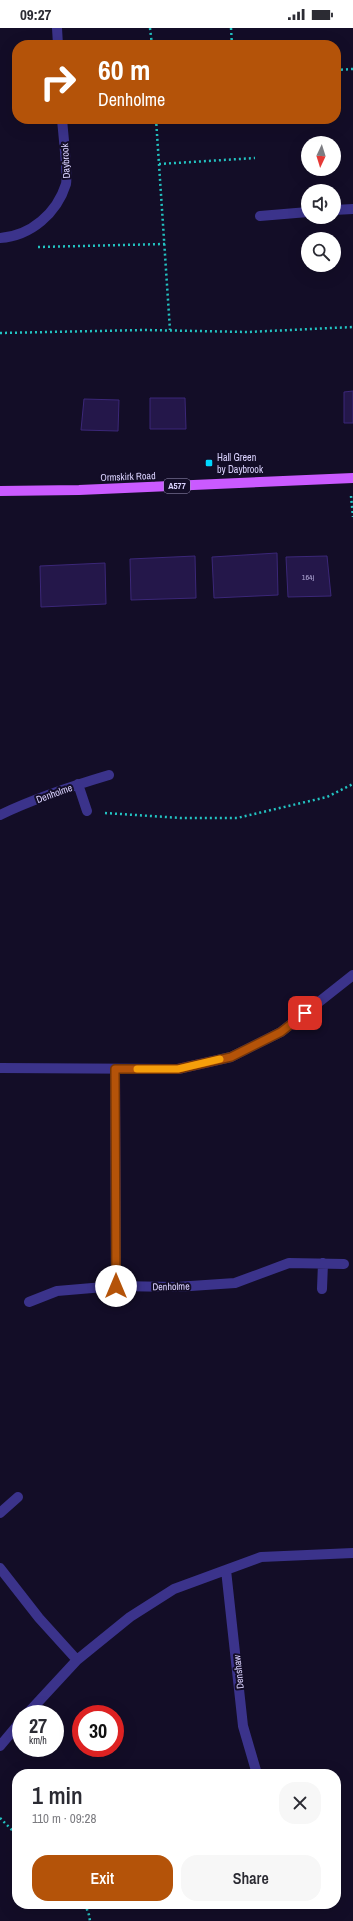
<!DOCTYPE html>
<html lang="en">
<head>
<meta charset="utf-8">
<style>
  body { margin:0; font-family:"Archivo Narrow",sans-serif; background:#f7f7f7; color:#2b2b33; height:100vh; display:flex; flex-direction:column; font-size:15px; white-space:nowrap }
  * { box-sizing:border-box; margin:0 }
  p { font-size:13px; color:#7c7c81 }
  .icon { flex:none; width:22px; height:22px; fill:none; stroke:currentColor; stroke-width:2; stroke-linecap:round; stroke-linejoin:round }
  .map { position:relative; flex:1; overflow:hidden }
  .side { position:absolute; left:12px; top:1741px; width:329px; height:140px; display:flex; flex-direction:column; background:#fff; border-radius:16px; box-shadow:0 4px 16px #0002 }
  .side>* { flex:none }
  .top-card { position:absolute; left:12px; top:12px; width:329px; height:84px; border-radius:16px; box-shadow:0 4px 16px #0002; background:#b45309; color:#fff; overflow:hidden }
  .needle { width:26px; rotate:184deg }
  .controls { position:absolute; left:301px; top:108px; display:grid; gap:8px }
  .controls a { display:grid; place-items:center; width:40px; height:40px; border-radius:50%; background:#fff; box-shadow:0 4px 16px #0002; font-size:20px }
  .speed { position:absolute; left:12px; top:1677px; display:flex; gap:8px; font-size:20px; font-weight:700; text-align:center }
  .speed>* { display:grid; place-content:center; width:52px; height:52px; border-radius:50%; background:#fff; box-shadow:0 4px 16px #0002; line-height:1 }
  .speed small { font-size:10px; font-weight:400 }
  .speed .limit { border:6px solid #d22; background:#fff; color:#111 }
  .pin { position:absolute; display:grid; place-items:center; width:34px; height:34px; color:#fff; margin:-17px; border-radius:8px; box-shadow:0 2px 6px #0006 }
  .me { position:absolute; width:44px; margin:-22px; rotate:0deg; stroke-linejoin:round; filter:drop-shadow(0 0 3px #0008) }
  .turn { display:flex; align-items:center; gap:14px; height:84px; padding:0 20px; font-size:18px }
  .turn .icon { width:52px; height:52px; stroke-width:2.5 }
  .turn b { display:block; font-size:28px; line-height:34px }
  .round { display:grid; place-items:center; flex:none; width:42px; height:42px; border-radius:16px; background:#f7f7f7 }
  .headline { display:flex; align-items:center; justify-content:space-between; height:68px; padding:0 20px }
  h1 { font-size:24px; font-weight:600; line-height:30px }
  .button { display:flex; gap:8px; margin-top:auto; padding:8px 20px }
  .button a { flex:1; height:46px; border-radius:16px; background:#b45309; color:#fff; font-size:16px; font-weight:600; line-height:46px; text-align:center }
  .button a+a { background:#f7f7f7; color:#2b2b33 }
  .status { display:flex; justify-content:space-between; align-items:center; height:28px; padding:0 20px; background:#fff; direction:ltr }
  .status svg { height:11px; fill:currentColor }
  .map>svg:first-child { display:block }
</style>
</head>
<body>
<div class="status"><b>09:27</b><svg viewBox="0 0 49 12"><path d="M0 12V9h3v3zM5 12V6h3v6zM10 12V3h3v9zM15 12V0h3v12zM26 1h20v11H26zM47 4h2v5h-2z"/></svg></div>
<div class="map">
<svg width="353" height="1893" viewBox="0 0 353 1893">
  <rect width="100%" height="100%" fill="#130d27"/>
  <path fill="#24174a" stroke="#3b2778" d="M353,363v32h-9v-31z
    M150,370h35l1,31h-36z
    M84,371l35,1 -1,31 -37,-1z
    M277,525l1,42 -64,3 -2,-41z
    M195,528l1,42 -65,2 -1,-41z
    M327,528l4,40 -43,1 -2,-40z
    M105,535l1,41 -65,3 -1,-41z"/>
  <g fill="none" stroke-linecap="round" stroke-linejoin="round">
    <path stroke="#23c3c2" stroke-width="2.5" stroke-dasharray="2 3" stroke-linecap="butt" d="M150,0l2,17
      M231,0l1,17
      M336,42l17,-1
      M156,91l14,211
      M159,136l96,-6
      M38,219l127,-3
      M0,305l145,-3 103,2 105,-5
      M351,468l2,21
      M105,785l76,5h56l90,-21 26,-13
      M0,1790l17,17
      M85,1876l4,11 1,6"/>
    <path stroke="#3b338b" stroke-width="10" d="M57,0l1,17
      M334,182l19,-1
      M260,188l48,-4
      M0,210c31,-2 57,-25 66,-54 2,-9 -3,-52 -4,-65
      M78,756l9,27
      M0,787c35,-17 72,-29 109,-40
      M0,1040l178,1 53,-12 50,-25 72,-57
      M115,1041l1,217 60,1 59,-4 54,-20 55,1
      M322,1261l1,-26
      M29,1274l28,-11 59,-5
      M0,1485l18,-16
      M0,1540l39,50 38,42
      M226,1542l17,156 14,48
      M27,1686l50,-54 53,-43 44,-28 87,-32 92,-4
      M0,1718l21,-25
      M291,1746h8"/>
    <path stroke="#ca5aff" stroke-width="10" d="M0,463l79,-1 274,-12"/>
  </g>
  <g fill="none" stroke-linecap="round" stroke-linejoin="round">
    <g stroke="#753606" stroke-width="10">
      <path id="route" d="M116,1258l-1,-217h63l53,-12 50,-25 24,-19"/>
    </g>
    <use href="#route" stroke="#b45309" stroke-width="7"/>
    <path stroke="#f59e0b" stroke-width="7" d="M137,1041h41l42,-10"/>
  </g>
  <rect fill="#00d7fe" stroke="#130d27" stroke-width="1.5" x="205" y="431" width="8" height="8" rx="2"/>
  <g text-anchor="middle" stroke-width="4" stroke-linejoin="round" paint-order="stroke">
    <g font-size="8" fill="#ada4d2">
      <text x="308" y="552">164j</text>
    </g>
    <rect fill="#130d27" stroke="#9f98be" stroke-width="1" x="164" y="451" width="26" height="14" rx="3"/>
    <g font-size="9" font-weight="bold" fill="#dbd3ff">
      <text x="177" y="461">A577</text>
    </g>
    <g font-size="10" fill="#dbd3ff" stroke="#130d27">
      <text transform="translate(65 133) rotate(-93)" y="4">Daybrook</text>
      <text transform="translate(128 448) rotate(-2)" y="4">Ormskirk Road</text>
      <text transform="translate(54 765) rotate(-20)" y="4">Denholme</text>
      <text transform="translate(171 1258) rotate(-1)" y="4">Denholme</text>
      <text transform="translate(238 1644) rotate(-96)" y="4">Denshaw</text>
    </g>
    <g font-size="10" fill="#dbd3ff" stroke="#130d27" text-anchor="start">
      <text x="217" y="433">Hall Green<tspan x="217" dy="12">by Daybrook</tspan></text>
    </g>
  </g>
</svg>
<div class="controls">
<a><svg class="needle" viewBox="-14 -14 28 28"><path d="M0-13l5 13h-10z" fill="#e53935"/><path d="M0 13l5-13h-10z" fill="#7c7c81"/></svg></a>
<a><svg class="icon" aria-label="sound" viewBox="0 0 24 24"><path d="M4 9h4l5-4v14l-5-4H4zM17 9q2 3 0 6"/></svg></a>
<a><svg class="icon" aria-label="search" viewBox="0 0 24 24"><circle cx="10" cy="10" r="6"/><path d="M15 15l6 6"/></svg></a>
</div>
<div class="speed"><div>27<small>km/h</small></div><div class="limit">30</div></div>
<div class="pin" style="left:305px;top:985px;background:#d93025"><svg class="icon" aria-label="arrive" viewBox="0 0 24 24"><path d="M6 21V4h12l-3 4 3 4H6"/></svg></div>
<svg class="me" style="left:116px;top:1258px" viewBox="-20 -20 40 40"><circle r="19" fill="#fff"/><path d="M0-13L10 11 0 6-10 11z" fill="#b45309"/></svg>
<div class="top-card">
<div class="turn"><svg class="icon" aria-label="right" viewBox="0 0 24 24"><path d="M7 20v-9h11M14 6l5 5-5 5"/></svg><div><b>60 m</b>Denholme</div></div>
</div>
<section class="side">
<div class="headline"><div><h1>1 min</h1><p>110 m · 09:28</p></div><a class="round"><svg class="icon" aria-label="close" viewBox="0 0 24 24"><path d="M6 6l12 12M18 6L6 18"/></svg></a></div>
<div class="button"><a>Exit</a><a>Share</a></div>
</section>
</div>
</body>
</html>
